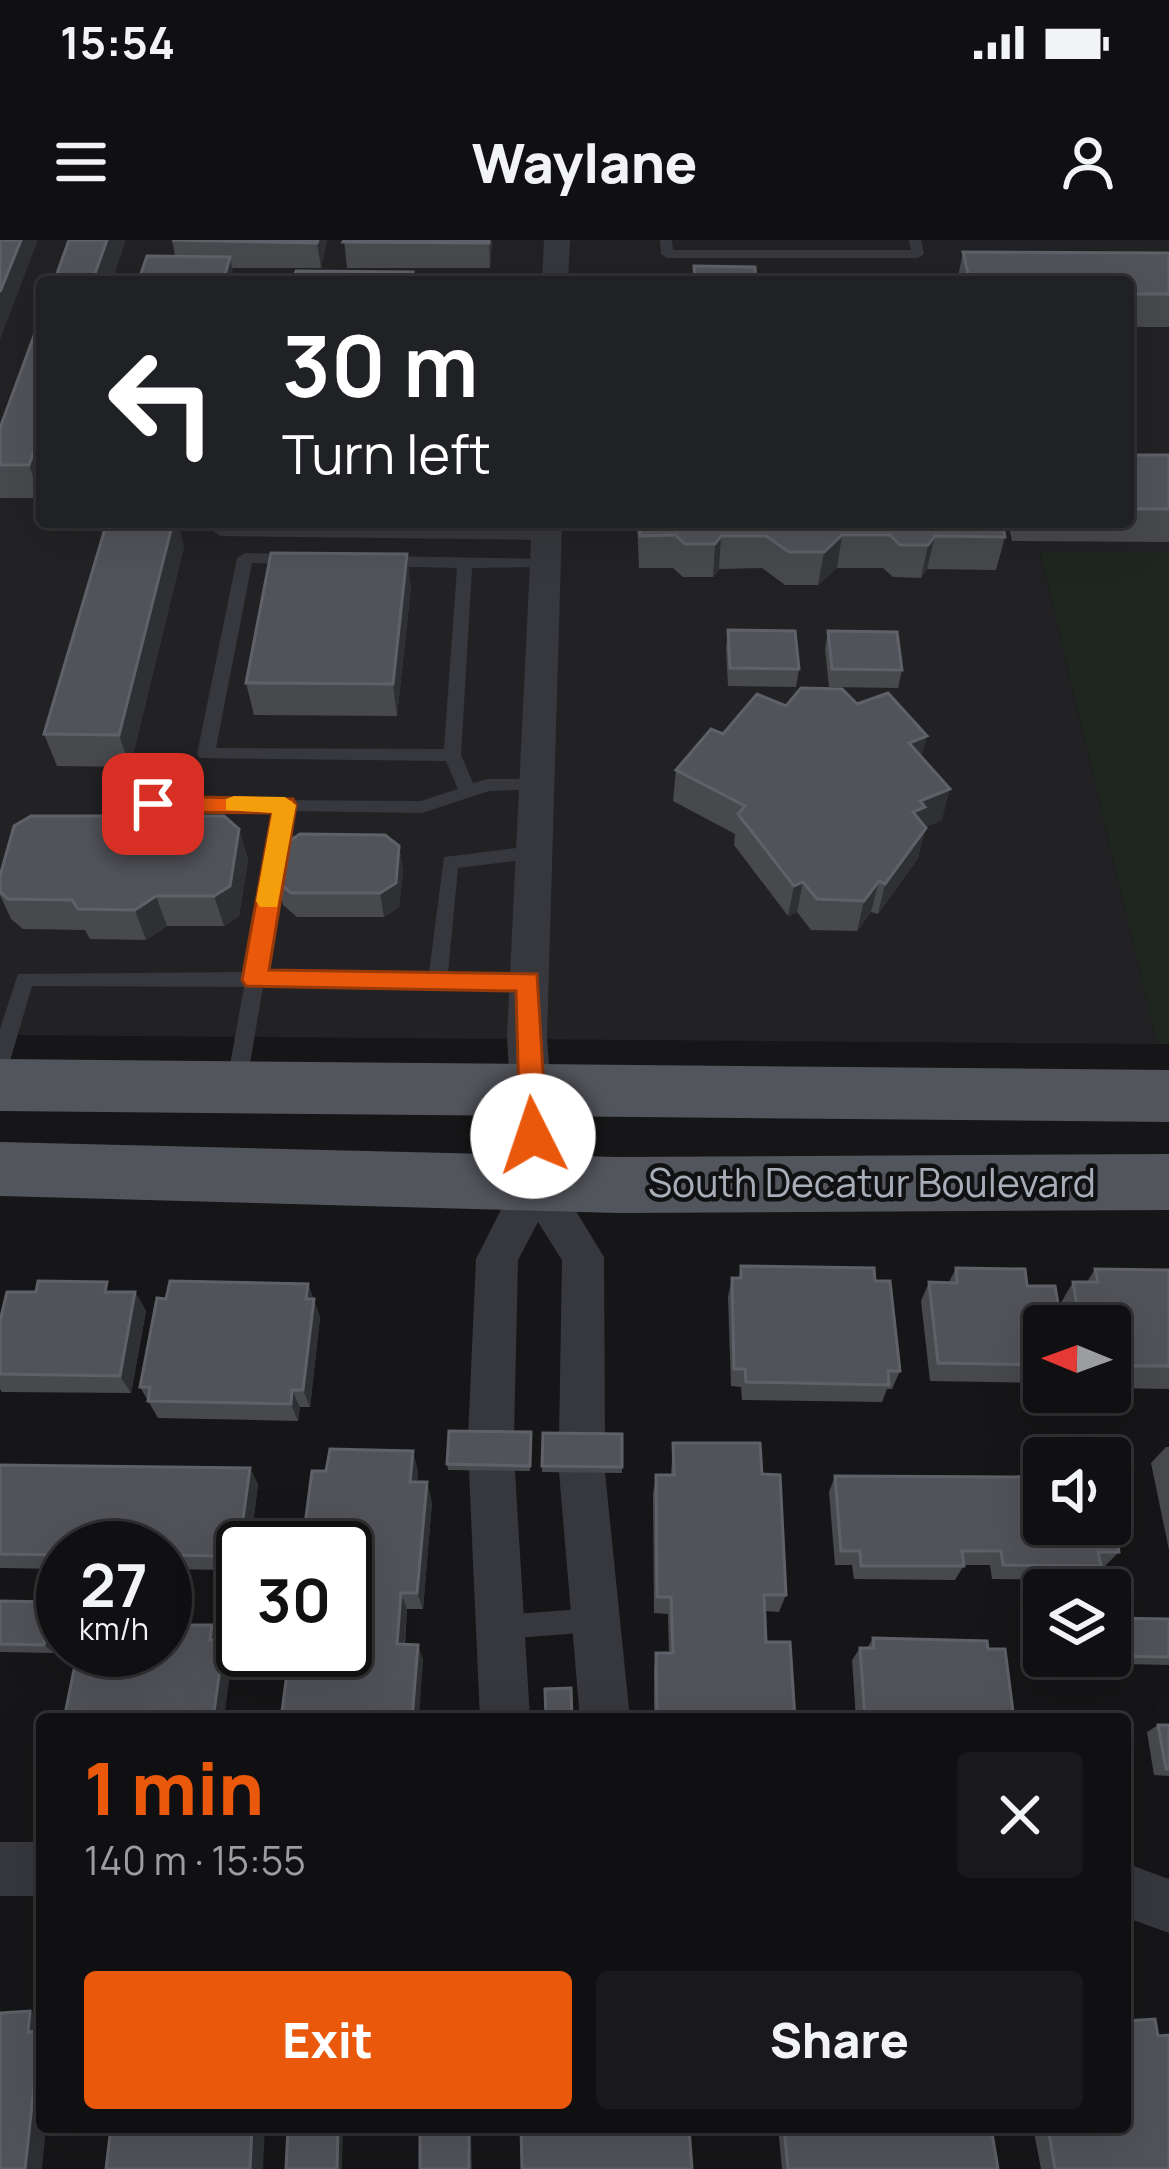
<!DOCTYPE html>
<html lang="en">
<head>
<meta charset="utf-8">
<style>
  body { margin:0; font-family:Manrope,sans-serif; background:#19191b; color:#f1f3f6; height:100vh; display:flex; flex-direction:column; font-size:45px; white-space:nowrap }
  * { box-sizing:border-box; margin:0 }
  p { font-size:39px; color:#9c9d9f }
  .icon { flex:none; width:66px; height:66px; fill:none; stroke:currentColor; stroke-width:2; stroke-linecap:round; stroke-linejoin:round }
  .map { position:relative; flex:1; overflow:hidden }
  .sheet { position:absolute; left:36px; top:1473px; width:1095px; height:420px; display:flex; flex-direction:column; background:#101012; border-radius:12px; box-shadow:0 12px 48px #0002,0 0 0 3px #303032 }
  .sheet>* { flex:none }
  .hud { position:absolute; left:36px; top:36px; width:1098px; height:252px; border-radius:12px; box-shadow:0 12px 48px #0002,0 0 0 3px #303032; background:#202124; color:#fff; overflow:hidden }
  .needle { width:78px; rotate:271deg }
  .fabs { position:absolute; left:1023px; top:1065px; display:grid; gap:24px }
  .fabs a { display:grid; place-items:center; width:108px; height:108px; border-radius:12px; background:#101012; box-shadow:0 12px 48px #0002,0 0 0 3px #303032; font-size:60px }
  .speed { position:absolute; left:36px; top:1281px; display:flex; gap:24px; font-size:60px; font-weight:700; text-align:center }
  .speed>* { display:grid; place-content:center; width:156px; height:156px; border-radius:50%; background:#101012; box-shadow:0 12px 48px #0002,0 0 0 3px #303032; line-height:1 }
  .speed small { font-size:30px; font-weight:400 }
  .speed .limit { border:6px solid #111; border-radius:18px; background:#fff; color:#111 }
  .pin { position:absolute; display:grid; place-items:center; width:102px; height:102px; color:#fff; margin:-51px; border-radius:24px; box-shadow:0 6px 18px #0006 }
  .me { position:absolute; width:132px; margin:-66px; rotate:356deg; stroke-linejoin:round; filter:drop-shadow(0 0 9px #0008) }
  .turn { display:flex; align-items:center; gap:42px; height:252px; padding:0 48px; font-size:54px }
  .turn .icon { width:156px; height:156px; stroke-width:2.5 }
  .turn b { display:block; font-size:84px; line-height:102px }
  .round { display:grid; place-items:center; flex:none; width:126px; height:126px; border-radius:12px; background:#19191b }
  .summary { display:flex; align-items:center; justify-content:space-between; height:204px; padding:0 48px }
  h1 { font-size:72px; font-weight:800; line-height:90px; color:#ea580c }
  .cta { display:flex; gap:24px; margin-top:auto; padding:24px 48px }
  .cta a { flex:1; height:138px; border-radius:12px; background:#ea580c; color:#fff; font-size:48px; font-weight:800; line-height:138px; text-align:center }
  .cta a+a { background:#19191b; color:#f1f3f6 }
  .status { display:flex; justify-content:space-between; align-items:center; height:84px; padding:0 60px; background:#101012; direction:ltr }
  .status svg { height:33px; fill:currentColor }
  header { display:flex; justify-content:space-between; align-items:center; height:156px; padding:0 48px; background:#101012; font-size:54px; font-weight:800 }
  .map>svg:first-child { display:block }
</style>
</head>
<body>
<div class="status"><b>15:54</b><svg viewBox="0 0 49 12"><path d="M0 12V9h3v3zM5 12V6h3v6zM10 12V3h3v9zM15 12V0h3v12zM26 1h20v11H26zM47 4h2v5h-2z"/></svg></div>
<header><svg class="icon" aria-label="menu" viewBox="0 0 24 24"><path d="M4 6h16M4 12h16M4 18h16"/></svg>Waylane<svg class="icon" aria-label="person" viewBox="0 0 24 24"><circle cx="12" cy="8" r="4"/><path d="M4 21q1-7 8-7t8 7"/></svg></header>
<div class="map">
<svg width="1169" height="1929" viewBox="0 0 1169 1929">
  <rect width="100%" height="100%" fill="#161618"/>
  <path fill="#222225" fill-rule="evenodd" d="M0,0h1169v312l-129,1 117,491 -1157,-9zM42,42h1086v240h-1086z"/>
  <path fill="#1e261f" d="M1040,312h129v492h-12z"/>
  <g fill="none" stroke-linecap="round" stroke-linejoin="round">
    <path fill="#37383d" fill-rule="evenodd" d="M660,0h12l1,10h238l-2,-10h12l3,14 -6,4h-251l-6,-4z
      M215,282h16l-1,4 317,4 8,5 -8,5 -326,-4 -8,-5z
      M245,313l51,1 8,5 -8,5 -44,-1 -36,185 228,1 13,-181 -76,-2 -8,-5 8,-5 169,3 3,3 -8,5 -73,1 -11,187 12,28 15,-4h48l6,2v8l-53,2 -67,22 -129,-2 -28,161 164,1 15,-116 89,-11 9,7 -3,5 -81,10 -10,105 81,1 10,7 -10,7 -266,-1 -17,100 -10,8 -10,-8 18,-100 -212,-1 -22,75 -10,8v-40l18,-55 228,-2 29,-161 -165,-2 -9,-6 3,-4 317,2 37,-12 -12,-28 -246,-3 -3,-4 40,-196z
      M595,1368l9,3 3,9 -3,9 -9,3 -94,7 -9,-3 -3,-9 3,-9 9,-3z"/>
    <path fill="#37383d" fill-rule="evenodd" d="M544,0h26l-2,42h-26z
      M532,282h30l-15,514 10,144 47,77 1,182 -9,16 9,17 25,247h-50l-21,-247 9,-17 -9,-16 3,-179 -24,-38 -20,38 -4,177 -10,17 11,17 15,248h-50l-11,-248 10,-17 -11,-17 8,-178 39,-77 -8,-146z
      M0,1602h42v54h-42z
      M1125,1623l44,16v54l-44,-16z"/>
    <path fill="#53555c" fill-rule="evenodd" d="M0,819l1169,11v52l-1169,-11z
      M0,902l618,15 551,-3v56l-551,3 -618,-17z"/>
  </g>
  <path fill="#47494d" d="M172,0h155l-6,28h-89l-57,-12z
    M344,0h148l-2,28h-143z
    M963,12l206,1v74h-41v-45h-171z
    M42,74v180l-1,4h-41v-70z
    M1128,213l4,2h37v87l-157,-1 -4,-19h120z
    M637,282h365l3,15 -9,33 -69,-1 -6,9 -28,-1 -10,-9h-46l-19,17h-33l-23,-17 -43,1 -6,8h-30l-10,-9h-34z
    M184,306l-54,221 -73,-1 -13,-32z
    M411,346l-14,130 -143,-1 -8,-32z
    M728,390l71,39 -3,18 -68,-1 -2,-38z
    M828,391l74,39 -4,18 -69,-1 -4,-38z
    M857,464l64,53 21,63 -17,7 -7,31 -40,56 -7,-2 -14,19 -46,-1 -14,-18 -9,4 -54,-71 1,-11 -62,-33 3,-31 47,-36 63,-28z
    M239,589l9,31 -9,56 -15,10h-57l-21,14 -56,-1 -5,-9 -62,-1 -12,-10 -11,-24v-19z
    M399,606l4,25 -4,36 -15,10h-87l-14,-12 -6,-24z
    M741,1026l134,15 25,90 -8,18h-5l-5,13 -140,-2 -1,-13 -10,-1 -3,-89 4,-19h7z
    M956,1028l71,18 17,40v57l-114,-2 -9,-80 8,-19h20z
    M1095,1029l74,1v119l-59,-1v-62h-48l-3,-20 14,-24h14z
    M308,1044l12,33 -10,90h-10l-2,14 -140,-3 -18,-31 26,-88z
    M113,1052h22l11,19 -15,82 -129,-1 -2,-3v-68z
    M531,1192l-1,39 -82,-1 -1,-6z
    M543,1193l79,1v39l-80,-1z
    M673,1203l89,31 24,121 -7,17 -14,-1 1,31 29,77h-141v-51l2,-15h13l-1,-39 -14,-1 -1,-119 3,-19h15z
    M1166,1207h3v103l-18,-87z
    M0,1225l258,19 -8,64h-7v7h-15l-2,15 -61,-1v-21h-102v21l-63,-1z
    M418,1231l-1,11 15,20 -9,107h-16l-2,35 13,1 5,15 -78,-10z
    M835,1236l284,76 -14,14h-4l-14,14 -95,-1 -2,-14h-26l-9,15 -101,-1 -2,-14h-17l-6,-73z
    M0,1361l62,10 -8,42 -54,-1z
    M1044,1376v40h66l59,-37v46l-128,-3 -5,-37z
    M873,1398l115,11 26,70h-158l-4,-59 8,-12h7z
    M1158,1485h11v51l-15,-1 -7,-43z
    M778,1887h213l7,42h-216z
    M1033,1887h92l44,42h-128z"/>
  <path fill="#2f3033" d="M21,0h17l-38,100v-48z
    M107,0h19l-14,42h-20z
    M318,0h9l-6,28 -4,-25z
    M489,0h3l-2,28z
    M230,17l5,25h-12z
    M42,188v66l-1,4 -12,-33z
    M173,282h5l6,24 -54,221 -11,-32z
    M842,295l-5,33 -19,17 6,-33z
    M721,296l-2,33 -6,8 2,-33z
    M935,296l-8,33 -6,9 7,-33z
    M407,314l4,32 -14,130 -4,-32z
    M927,496l-8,31 -10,-24z
    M950,549l-8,31 -23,9 -6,-17 7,-11z
    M926,588l-8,30 -40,56 7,-30z
    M239,589l9,31 -9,56 -15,10 -10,-30z
    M399,606l4,25 -4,36 -15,10 -4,-24z
    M879,641l-8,31 -14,19 7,-30z
    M803,642l-6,30 -9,4 6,-30z
    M156,656l11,30 -21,14 -11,-30z
    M308,1044l12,33 -10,90 -7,-17z
    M135,1052l11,19 -15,82 -11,-17z
    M292,1150l8,17 -2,14 -7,-17z
    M413,1211l5,20 -3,30 -5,-19z
    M250,1228l8,16 -8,64h-5l-5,-7z
    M427,1242l5,20 -9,107 -6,-16z
    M219,1301l9,14 -2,15 -9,-14z
    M401,1353l6,16 -4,50 -6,-15z
    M52,1362l10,9 -8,42 -10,-8z
    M212,1385l10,13 -2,14 -10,-12z
    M224,1400l9,12 -9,67h-11z
    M418,1405l5,15 -4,59h-7z
    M30,1771l12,1v115h4l-4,42h-17z
    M252,1887h13l-2,42h-13z
    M338,1887h5l-1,42h-5z
    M469,1887h2l1,42h-3z"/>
  <path fill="#525359" stroke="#5f6168" stroke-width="3" d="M0,0h21l-21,52z
    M69,0h38l-15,42h-38z
    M172,0h146l-1,3z
    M344,0h145v3l-146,-1z
    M963,12l206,1v41h-41v-12h-158z
    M147,16l83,1 -7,25h-85z
    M694,26l61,1 1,15h-61z
    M296,31l117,1 -2,10h-118z
    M42,74v114l-13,37h-29v-37z
    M1128,213l4,2h37v54h-41z
    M107,282h66l-54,213 -75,-1z
    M639,282h363l3,15 -70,-1 -7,9h-28l-10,-10h-48l-18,17h-35l-23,-16h-45l-6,8h-30l-10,-9 -35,1z
    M271,313l136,1 -14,130 -147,-1z
    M728,390l67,1 4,38 -69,-1z
    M828,391l69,1 5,38 -70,-1z
    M801,448l41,1 15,15 31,-11 39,43 -18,7 41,46 -30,12 5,6 -12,5 13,16 -41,56 -6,-3 -15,20 -47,-2 -14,-17 -9,4 -56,-72 7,-8 -69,-36 35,-41 12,5 34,-40 29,12z
    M31,576h193l15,13 -9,57 -16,10h-58l-21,14 -57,-1 -6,-9 -64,-1 -8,-7v-16l14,-50z
    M300,594l85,1 14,11 -3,37 -16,10h-89l-14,-12 5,-35z
    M741,1026l133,2 1,13h15l10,90h-12l1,14 -143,-3 -1,-13h-11l-2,-91h9z
    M956,1028l69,1 2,17h28l7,40h-18v39l-106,-2 -9,-81 28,1z
    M1095,1029l74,1v96h-56l-3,-11v-29h-30l-7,-44h25z
    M38,1041l69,1 -2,10h30l-15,84 -120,-2v-53l7,-29h29z
    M170,1041l138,3 -2,15h8l-11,91h-11l-1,14 -143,-3 2,-14h-10l17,-89 9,1z
    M449,1191l82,1 -1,34 -83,-2z
    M543,1193l79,1v33l-80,-1z
    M673,1203h87l2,31 18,1 6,120h-22l2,47h24l5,77h-138l-1,-66h17l-2,-56h-14l-1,-122h18z
    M330,1209l83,2 -3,31h17l-10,111h-16l-4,51 21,1 -6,74h-131l9,-69h55v-102h-43l10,-77h14z
    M0,1225l250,3 -10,73h-21l-2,15 -52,-1v-7h-46l2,-9 -37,-1 -2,10h-19v7l-63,-1z
    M835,1236l209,1v47h66v-22l9,50h-21l3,14 -98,-1 -2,-14h-39l2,15h-103l-1,-15h-19z
    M0,1361l52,1 -8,43 -44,-1z
    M1110,1378l59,1v38l-59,-1z
    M165,1385h47l-2,15h14l-11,79h-149l14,-69h87z
    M873,1398l114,3 1,8h17l9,70h-149l-5,-71h14z
    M571,1448l1,31h-26l-1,-30z
    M1158,1485h11v44h-3z
    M30,1771l-2,21 12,-1 -15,138h-25v-156z
    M1155,1779l3,17 11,-1v134h-114l-7,-42h77v-106z
    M111,1887h141l-2,42h-144z
    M288,1887h50l-1,42h-51z
    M420,1887h49v42h-49z
    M521,1887h168l3,42h-170z
    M784,1887h207l7,42h-210z"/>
  <path fill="#ea580c" stroke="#983908" stroke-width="3" d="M153,556l140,3 3,6 -27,165 268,4 10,162 -4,8h-19l-4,-8 -4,-145 -270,-5 -4,-6 30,-167 -119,-1 -11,-8z"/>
  <path fill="#f59e0b" d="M234,556l51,1 11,8 -19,102h-17l-4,-6 16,-88 -46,-3v-11z"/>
  <g text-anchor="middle" stroke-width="9" stroke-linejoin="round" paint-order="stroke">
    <g font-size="39" fill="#a8adb8" stroke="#111113">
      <text x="872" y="957">South Decatur Boulevard</text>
    </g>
  </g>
</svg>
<div class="fabs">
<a><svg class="needle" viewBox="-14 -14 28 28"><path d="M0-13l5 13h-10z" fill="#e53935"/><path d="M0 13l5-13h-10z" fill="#9c9d9f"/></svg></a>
<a><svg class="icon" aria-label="sound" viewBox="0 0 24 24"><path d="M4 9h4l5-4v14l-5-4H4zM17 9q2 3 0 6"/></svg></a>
<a><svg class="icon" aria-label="layers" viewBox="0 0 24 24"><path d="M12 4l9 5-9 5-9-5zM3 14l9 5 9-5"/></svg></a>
</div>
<div class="speed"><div>27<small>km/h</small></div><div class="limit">30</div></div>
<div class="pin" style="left:153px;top:564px;background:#d93025"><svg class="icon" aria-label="arrive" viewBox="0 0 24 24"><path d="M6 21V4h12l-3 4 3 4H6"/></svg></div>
<svg class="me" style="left:533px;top:896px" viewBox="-20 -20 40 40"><circle r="19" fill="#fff"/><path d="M0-13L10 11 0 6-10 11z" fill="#ea580c"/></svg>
<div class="hud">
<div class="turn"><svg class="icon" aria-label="left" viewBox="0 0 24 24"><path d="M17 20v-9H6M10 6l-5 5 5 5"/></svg><div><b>30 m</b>Turn left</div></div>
</div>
<section class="sheet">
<div class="summary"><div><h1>1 min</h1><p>140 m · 15:55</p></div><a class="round"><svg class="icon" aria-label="close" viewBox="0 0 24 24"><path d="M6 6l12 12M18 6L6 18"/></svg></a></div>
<div class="cta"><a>Exit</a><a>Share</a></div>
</section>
</div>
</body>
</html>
